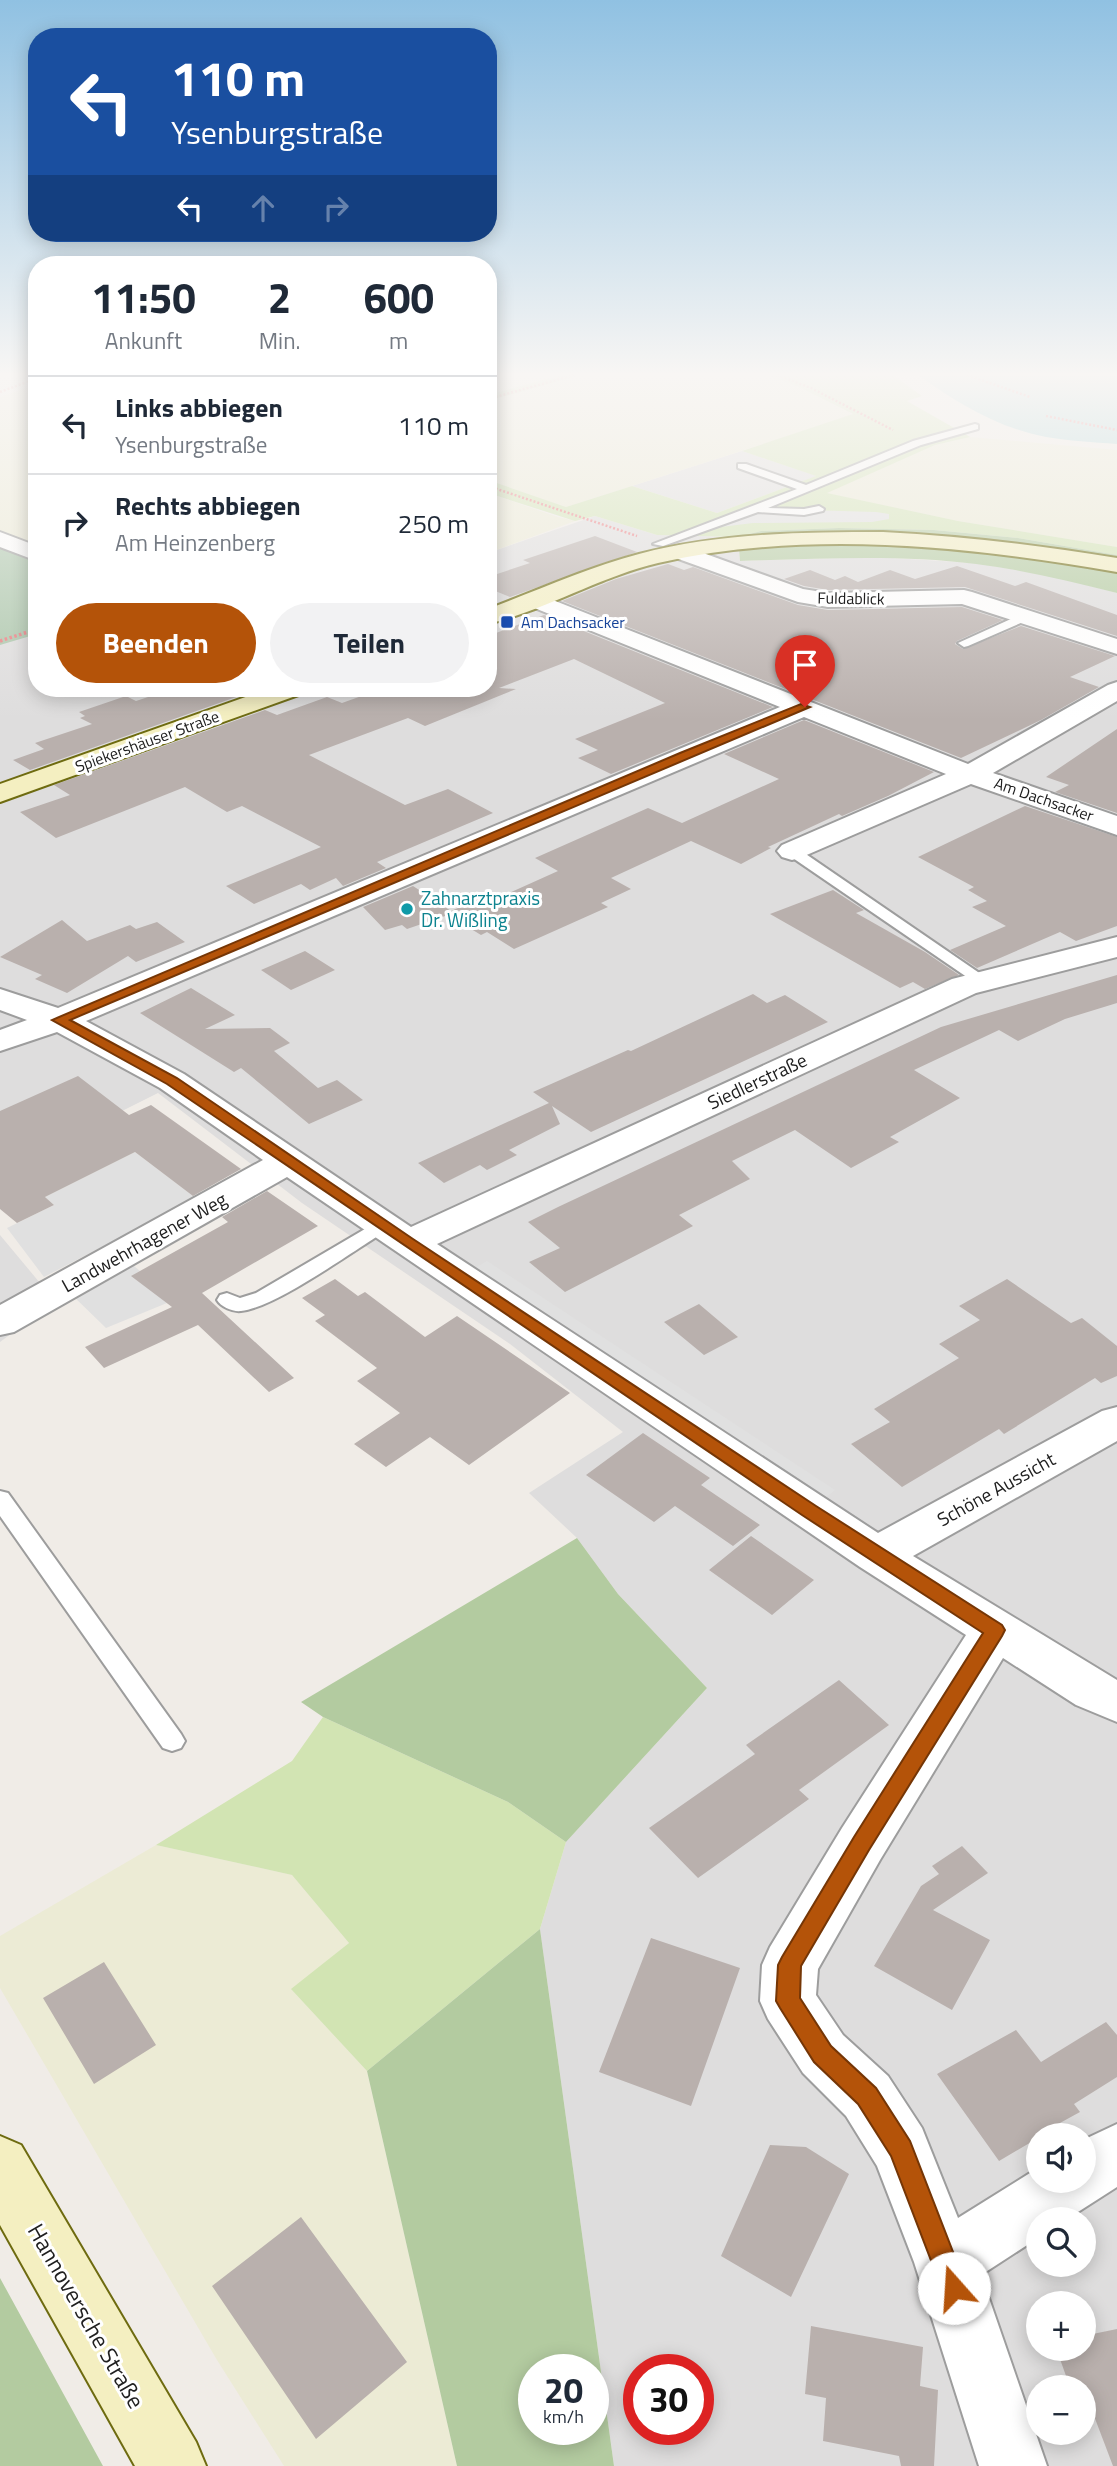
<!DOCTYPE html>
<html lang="de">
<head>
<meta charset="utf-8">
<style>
  body { margin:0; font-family:"Titillium Web",sans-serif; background:#f2f2f3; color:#1f2937; height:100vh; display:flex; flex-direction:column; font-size:26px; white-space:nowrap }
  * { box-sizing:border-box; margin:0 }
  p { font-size:23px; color:#747a83 }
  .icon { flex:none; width:38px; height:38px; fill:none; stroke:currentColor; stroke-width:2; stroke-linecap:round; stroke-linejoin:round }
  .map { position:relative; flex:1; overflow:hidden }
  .details { position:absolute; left:28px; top:256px; width:469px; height:441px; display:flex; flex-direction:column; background:#fff; border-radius:28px; box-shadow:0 4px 18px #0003 }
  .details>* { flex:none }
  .hud { position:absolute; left:28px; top:28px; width:469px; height:214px; border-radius:28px; box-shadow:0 4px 18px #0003; background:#1a4fa0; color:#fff; overflow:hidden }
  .controls { position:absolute; left:1026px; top:2123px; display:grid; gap:14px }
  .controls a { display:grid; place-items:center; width:70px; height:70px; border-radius:50%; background:#fff; box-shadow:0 4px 18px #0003; font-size:35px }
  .speed { position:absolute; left:518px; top:2354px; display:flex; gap:14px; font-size:35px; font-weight:700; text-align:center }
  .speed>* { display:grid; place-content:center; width:91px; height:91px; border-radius:50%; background:#fff; box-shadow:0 4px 18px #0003; line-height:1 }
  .speed small { font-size:18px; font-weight:400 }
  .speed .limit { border:10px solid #d22; background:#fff; color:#111 }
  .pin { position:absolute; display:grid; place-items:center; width:60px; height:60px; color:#fff; margin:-72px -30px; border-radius:50% 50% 50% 0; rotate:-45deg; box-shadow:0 0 7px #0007 }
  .pin .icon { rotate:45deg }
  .me { position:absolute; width:77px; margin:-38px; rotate:341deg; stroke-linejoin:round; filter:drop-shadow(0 0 5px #0008) }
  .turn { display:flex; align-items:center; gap:24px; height:147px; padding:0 28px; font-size:32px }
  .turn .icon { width:91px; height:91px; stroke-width:2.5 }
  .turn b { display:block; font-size:49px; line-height:60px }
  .lanes { display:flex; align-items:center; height:66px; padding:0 28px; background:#0003; justify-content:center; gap:35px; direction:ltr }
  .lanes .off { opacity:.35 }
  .eta { display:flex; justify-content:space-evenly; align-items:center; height:119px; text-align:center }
  .eta b { font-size:42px; font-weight:700; line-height:49px }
  .primary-button { display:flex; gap:14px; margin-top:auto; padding:14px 28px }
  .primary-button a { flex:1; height:80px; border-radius:42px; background:#b45309; color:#fff; font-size:28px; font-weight:700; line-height:80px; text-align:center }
  .primary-button a+a { background:#f2f2f3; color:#1f2937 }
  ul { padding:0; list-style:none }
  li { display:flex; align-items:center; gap:21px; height:98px; padding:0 28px; border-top:2px solid #e0e1e3 }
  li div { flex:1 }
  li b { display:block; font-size:26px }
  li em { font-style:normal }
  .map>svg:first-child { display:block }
</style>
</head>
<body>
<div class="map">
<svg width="1117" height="2466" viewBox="0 0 1117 2466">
  <rect width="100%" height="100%" fill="#f0ece7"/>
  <path fill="#dedddd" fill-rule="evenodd" d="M742,451l75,25 -100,37 -85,-27z
    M595,516l62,19 81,2 2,24 136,-4 99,6 83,14 59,16v1873h-503l-74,-537 26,-87 141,-154 -89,-94 -41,-56 -48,-45 94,-61 -113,-88 -208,-141 -144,-110 -158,79v-641l37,16v141h451v-135zM1038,2135h45v45h-45zM1038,2219h45v45h-45zM1038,2303h45v45h-45zM639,2370h59v59h-59zM1038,2387h45v45h-45z
    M0,1235l55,66 -55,41z"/>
  <path fill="#ecebd5" d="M488,375h72l-72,20z
    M581,375h186l32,12 55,28 -288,92 -78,-27v-79z
    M37,384v163l-37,-16v-134z
    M970,437l147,13v97l-159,-26 -133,-28 110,-48z
    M488,493l70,24 17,4 -87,32z
    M156,1845l136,30 57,68 -57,47 75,81 90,395h-173l-67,-106 -217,-372v-52z"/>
  <path fill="#d2e4b3" d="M560,375h21l-93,26v-6z
    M767,375h126l29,21 -15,5 63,36 -35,8 -108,48 131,28 159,26v8l-99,-17 -84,-8 -95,-2 -78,3 -23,6 -81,-2 -62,-19 -20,5 -87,-28v-13l78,27 66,-21 85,27 99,-37 -74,-25 111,-37 -54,-27z
    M323,1717l185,85 58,40 -26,87 -173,142 -76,-82 58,-46 -57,-68 -136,-30 136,-84z"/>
  <path fill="#b3cba0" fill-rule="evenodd" d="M839,528l95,2 84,8 99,17v38c-47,-12 -93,-23 -141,-29 -78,-10 -158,-5 -236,-3l-2,-24 23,-6z
    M577,1538l41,56 89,94 -141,154 -58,-40 -185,-85 -22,-15z
    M540,1929l74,537h-157l-90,-395zM534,2370h59v59h-59z
    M0,2278l103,188h-103z"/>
  <path fill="#abc6ab" d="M0,544l37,16v74l-37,11z"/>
  <path fill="#e0e0e0" d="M771,509l105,3 13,2v5l-17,3 -119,1 -40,5z
    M135,1152l61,46 -152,79 -37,-49 47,-23 -9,-8z
    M128,1261l12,10 -8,5 35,27 -61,25 -35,-34z
    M487,1261l348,229 -16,13 -349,-232z"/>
  <path fill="#acd5d9" d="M918,375h199v69c-24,-2 -48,-3 -71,-7 -48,-9 -89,-34 -128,-62z"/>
  <path fill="#b9b0ad" d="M595,536l42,16 -127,45 -22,-9v-11l42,-14 -7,-3z
    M668,564l16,6 9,-3 105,38 30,5 134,-3 41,13 -46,21 -2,3 8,5 58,-23 94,30 -45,21 29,10 -58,33 -80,38 -399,-157 54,-22z
    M957,566l58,20 11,-4 91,33v21l-152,-49 -137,3 -24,-4 -20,-7 26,-9 25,10 10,-4 13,6 32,-12 25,9z
    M544,615l229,92 -162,67 -33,-16 20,-8 -23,-11 90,-36 -91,-44 -75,29 17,1 -91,37 -17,-8 -99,37 96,50 43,-16 45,24 -116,49 9,6 -43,18 -7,-8 -26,12 -9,-6 -47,20 -28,-18 95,-39 -79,-41 -15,6 -42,-25 -129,51 -36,-26 50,-17 -16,-10 211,-75 12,5 50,-18 15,6 42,-15h104v-52z
    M175,688l17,3 10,-3h20l17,8 -209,74 -17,-10 31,-11 -9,-6 57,-19 -12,-6 5,-2 -6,-4 47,-16 10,5z
    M804,720l130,52 -46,24 -46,20 -3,-2 -71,33 3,1 -30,16 -50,-23 -80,37 20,11 -30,14 7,4 -94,42 -27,-17 -6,3 -33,-20 -41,14 -5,-4 -17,5 -22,-23 50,-21 38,25 30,-13 8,4 69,-31 -23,-13 113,-50 34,15 97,-44 -55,-25z
    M1117,729v84l-62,-21 14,-7 -23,-8z
    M1025,806l92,31v89l-41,15 -16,-9 -83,36 -27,-18 56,-24 -34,-19 15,-6 -19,-11 6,-3 -56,-30z
    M833,890l31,20 -8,3 69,39 34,23 -34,14 -12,-7 -13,6 -130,-74z
    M62,920l25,21 43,-16 6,4 21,-7 28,20 -49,20 -8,-6 -61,37 -32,-14 7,-4 -42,-18z
    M305,951l30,19 -44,20 -30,-20z
    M1117,975v28l-52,16 -47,22 -19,-11 -85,40 46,28 -70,39 9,5 -48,26 -56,-38 -63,31 18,18 -71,36 14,11 -128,66 -36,-30 31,-14 -32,-26 30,-15 383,-180z
    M191,988l44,27 -30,14 65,-1 20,15 -16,8 44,37 19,-8 26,20 -54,24 -68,-56 -7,4 -94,-59z
    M753,994l14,9 18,-8 43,27 -237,110 -39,-26 8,18 -51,26 8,5 -30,15 -7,-5 -36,18 -26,-20 131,-60 -16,-11 95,-42 3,1z
    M78,1076l51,39 22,-10 90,64 -48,27 -58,-44 -90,45 9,8 -37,18 -17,-14v-98z
    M267,1191l51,35 -116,67 92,85 -25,14 -71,-67 -94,43 -19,-21 87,-40 -41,-31 97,-54 -6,-5z
    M335,1279l23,17 7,-4 60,45 32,-21 113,77 -101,72 -39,-28 -44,30 -32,-23 46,-31 -43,-32 20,-13 -62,-47 10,-6 -23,-17z
    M1007,1279l64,44 11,-5 35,28v30l-16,7 -6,-5 -91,56 -5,-5 -97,58 -51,-43 39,-22 -16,-13 85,-51 -20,-14 41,-24 -21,-14z
    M699,1304l39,33 -34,18 -40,-33z
    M643,1433l67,45 -9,7 59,40 -27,21 -58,-40 -21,16 -68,-47z
    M751,1536l63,44 -42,35 -63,-45z
    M839,1680l50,45 -90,65 10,9 -111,79 -49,-50 106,-74 -9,-9z
    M962,1846l26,27 -55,37 57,30 -38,70 -78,-44 47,-80 18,-12 -7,-8z
    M651,1938l89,30 -49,138 -92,-34z
    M104,1962l52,83 -62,39 -51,-86z
    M1106,2022l11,13v42l-43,27 6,8 -42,23v3l-39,23 -62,-87 79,-44 25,32z
    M770,2145l36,2 43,27 -58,123 -70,-41z
    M301,2217l106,145 -91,77 -104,-153z
    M811,2326l112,21 -3,39 18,4 -4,76h-33l-2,-10 -76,-15 3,-43 -21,-4z
    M1117,2329v137h-4l-30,-79h-13l-14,-39h27v-12z"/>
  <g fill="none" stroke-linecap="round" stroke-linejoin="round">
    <g stroke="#9d9d9d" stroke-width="4">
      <path id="lane" d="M975,424l3,1v4l-57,16 -153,63 36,1 15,-3 5,3 -1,2 -19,4 -46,-3 -95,34 -10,-2 144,-55 -59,-21v-4h8l60,21 107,-44z
        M1026,612l4,1v6l-62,27 -4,1 -6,-4z
        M792,847l5,1 194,133 -2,3h-12l-190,-130 -2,-3 2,-3z
        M382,1219l7,2 3,4 -3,4c-33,20 -114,79 -148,82 -8,1 -20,-4 -24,-11l3,-5 7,-2 13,5 16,-5z
        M0,1491l8,2 173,241 4,7 -4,7 -9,3 -9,-3 -163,-232z"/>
    </g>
    <g stroke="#9d9d9d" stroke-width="4">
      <path id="street" d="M0,532l37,14v15l-37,-14z
        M681,545l122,44 25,4 136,-3 8,2 145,47v15l-155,-50 -134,3 -30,-5 -125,-45 -3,-5 3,-5z
        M535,593l433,171 140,-79 9,-3v19l-124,72 124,43v19l-146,-51 -169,73 -10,3 -10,-3 -5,-6 5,-6 164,-71 -142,-57 -718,304 98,53 227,153 541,-248 165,-42v20l-141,36 -539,251 441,289 224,-122 15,-4v34l-204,115 204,124v42l-41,-17 -73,-47 -123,202 -62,109 -2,26 27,40 45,41 34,52 36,90 80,-50v12h45v-40l34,-16v63l-50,32h-29v19l-57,37 66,191h-68l-65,-204 -37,-96 -31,-50 -43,-43 -35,-54 -8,-18 2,-36 8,-18 72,-119 124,-193 -106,-68 -573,-390 -273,155 -14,3v-30l263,-145 -103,-72 -103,-56 -57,19v-21l27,-10 -27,-10v-21l58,19 722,-301 -253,-102 -4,-5 4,-5z"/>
    </g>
    <g stroke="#6e6b10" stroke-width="4">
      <path id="secondary" d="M883,532c79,4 156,13 234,26v14c-149,-26 -310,-43 -459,-9 -59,14 -112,47 -170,61v-15c50,-19 99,-41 151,-55 79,-21 163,-22 244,-22z
        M271,688h37l-4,5 -304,109v-18z
        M0,2136l21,9 175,297 10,24h-71l-135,-241z"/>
    </g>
    <path stroke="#ed7b80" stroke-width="2.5" stroke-dasharray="2 2" stroke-linecap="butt" d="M777,375l34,13 82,42
      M967,375l63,22
      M0,392l37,-14
      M488,399l86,-24
      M1046,416l71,14
      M488,486l149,50"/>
    <path stroke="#ed7b80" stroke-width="3.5" stroke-dasharray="2.5 2.5" stroke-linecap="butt" d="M0,641l37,-12"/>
    <use href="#lane" fill="#fff" fill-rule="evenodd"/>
    <use href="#street" fill="#fff" fill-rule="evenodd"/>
    <use href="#secondary" fill="#f4efc1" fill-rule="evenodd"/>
  </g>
  <linearGradient id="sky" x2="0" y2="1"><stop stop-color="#90c1e2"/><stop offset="0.52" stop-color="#f8f6f4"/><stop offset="1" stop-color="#f8f6f4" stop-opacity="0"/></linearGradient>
  <rect width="1117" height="720" fill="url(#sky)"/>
  <path fill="#b45309" stroke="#753606" stroke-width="2" d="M801,704l9,3 -740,313 107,58 236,161 403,267 186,119 3,5 -3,6 -133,214 -68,116 -1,32 31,48 45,42 34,53 57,147 -4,9 -9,4 -9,-4 -54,-141 -33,-52 -44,-42 -34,-54 -4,-7 2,-36 4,-8 72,-120 129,-204 -181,-118 -635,-431 -115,-64 628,-267z"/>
  <rect fill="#1a4fb4" stroke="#fff" stroke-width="2.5" x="500" y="615" width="14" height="14" rx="3.5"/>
  <circle fill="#0f9aa8" stroke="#fff" stroke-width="2.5" cx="407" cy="909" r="7"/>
  <g text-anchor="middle" stroke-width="6" stroke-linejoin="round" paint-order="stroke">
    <g font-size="16" fill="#202020" stroke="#fff">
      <text transform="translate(851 598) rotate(1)" y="6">Fuldablick</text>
      <text transform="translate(147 741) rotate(-20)" y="6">Spiekershäuser Straße</text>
      <text transform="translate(1044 799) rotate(19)" y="6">Am Dachsacker</text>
    </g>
    <g font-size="16" fill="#164399" stroke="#fff" text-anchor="start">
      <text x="521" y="628">Am Dachsacker</text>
    </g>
    <g font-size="19" fill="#0d838f" stroke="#fff" text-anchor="start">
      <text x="421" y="905">Zahnarztpraxis<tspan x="421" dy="22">Dr. Wißling</tspan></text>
    </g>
    <g font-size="19" fill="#202020" stroke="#fff">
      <text transform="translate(757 1081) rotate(-25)" y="7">Siedlerstraße</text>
      <text transform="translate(144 1242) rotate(-29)" y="7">Landwehrhagener Weg</text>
      <text transform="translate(996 1489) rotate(-29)" y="7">Schöne Aussicht</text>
    </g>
    <g font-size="23" fill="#202020" stroke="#fff">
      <text transform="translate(86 2316) rotate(60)" y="8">Hannoversche Straße</text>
    </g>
  </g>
</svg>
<div class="controls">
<a><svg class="icon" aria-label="sound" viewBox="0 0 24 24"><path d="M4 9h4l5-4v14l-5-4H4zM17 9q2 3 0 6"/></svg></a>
<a><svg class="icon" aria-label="search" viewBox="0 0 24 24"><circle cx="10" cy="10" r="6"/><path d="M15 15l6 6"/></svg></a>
<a>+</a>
<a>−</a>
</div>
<div class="speed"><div>20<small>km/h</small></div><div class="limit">30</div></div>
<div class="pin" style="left:805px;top:707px;background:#d93025"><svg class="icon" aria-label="arrive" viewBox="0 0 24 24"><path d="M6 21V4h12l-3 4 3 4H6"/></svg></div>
<svg class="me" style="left:954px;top:2288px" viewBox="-20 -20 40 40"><circle r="19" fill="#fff"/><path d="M0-13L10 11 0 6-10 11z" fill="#b45309"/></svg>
<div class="hud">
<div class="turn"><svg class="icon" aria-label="left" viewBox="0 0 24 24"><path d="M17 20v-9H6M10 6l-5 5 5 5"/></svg><div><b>110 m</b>Ysenburgstraße</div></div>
<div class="lanes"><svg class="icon" aria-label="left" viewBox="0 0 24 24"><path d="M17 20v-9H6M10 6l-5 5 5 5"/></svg><svg class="icon off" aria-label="ahead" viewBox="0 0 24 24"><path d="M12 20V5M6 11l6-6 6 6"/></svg><svg class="icon off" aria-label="right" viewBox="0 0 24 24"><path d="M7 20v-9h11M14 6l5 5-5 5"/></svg></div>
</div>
<section class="details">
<div class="eta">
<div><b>11:50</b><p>Ankunft</p></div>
<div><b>2</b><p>Min.</p></div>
<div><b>600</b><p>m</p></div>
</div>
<ul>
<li><svg class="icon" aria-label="left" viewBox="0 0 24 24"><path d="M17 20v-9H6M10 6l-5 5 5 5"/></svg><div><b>Links abbiegen</b><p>Ysenburgstraße</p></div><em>110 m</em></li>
<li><svg class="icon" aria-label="right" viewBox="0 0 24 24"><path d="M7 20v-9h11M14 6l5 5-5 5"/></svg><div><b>Rechts abbiegen</b><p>Am Heinzenberg</p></div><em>250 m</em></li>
</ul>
<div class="primary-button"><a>Beenden</a><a>Teilen</a></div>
</section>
</div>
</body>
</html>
